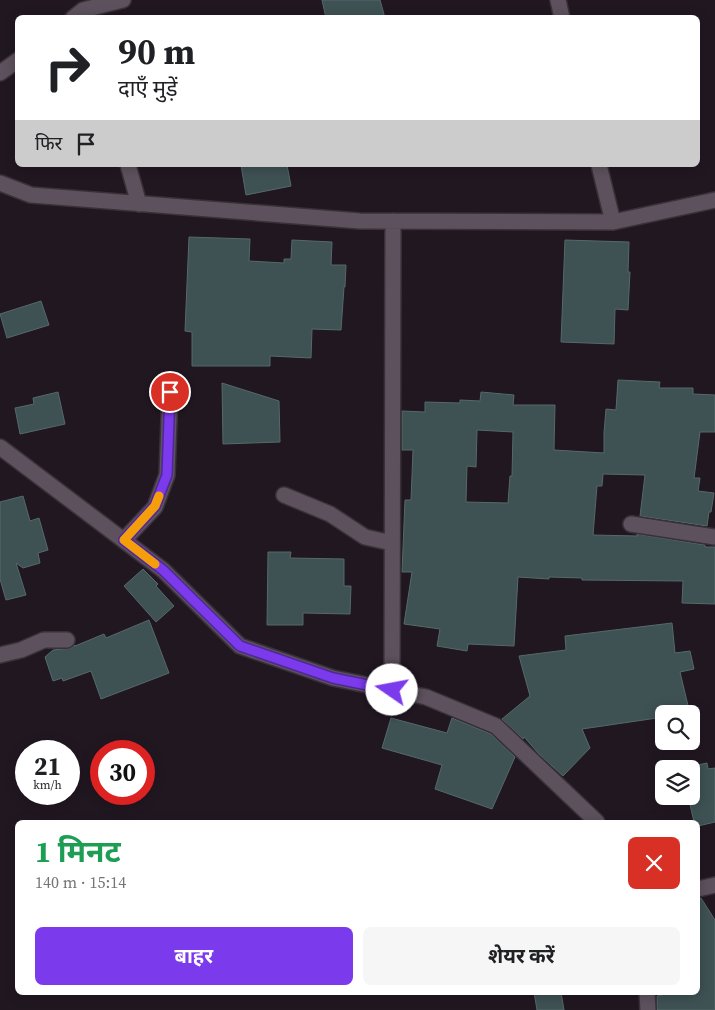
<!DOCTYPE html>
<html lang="hi">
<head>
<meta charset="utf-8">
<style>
  body { margin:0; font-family:"Source Serif 4","Noto Sans Devanagari",serif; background:#f6f6f6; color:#202124; height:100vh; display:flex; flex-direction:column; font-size:19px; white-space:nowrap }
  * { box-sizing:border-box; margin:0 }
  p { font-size:16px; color:#757577 }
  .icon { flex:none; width:28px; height:28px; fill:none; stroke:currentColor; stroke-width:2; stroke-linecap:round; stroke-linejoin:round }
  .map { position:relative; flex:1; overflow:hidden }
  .side { position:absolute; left:15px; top:820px; width:685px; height:175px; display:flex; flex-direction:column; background:#fff; border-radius:8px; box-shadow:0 2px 12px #0003 }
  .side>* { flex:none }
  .guide { position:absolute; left:15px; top:15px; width:685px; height:152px; border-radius:8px; box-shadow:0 2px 12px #0003; background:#fff; color:#202124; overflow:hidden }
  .controls { position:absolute; left:655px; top:705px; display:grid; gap:10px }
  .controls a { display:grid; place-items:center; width:45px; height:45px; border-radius:8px; background:#fff; box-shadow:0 2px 12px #0003; font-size:25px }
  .speed { position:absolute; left:15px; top:740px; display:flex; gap:10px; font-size:25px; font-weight:700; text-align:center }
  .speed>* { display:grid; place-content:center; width:65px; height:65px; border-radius:50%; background:#fff; box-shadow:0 2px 12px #0003; line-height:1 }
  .speed small { font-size:12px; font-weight:400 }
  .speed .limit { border:8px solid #d22; background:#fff; color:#111 }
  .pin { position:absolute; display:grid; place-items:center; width:42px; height:42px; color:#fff; margin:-21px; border:2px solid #fff; border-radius:50%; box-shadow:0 1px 5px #0007 }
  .me { position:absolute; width:55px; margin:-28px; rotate:282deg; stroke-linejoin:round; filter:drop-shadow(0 0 4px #0008) }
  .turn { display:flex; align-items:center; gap:18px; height:105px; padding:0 20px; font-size:22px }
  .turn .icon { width:65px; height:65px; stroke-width:2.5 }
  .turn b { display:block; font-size:35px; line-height:42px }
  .then { display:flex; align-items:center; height:48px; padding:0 20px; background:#0003; gap:10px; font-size:19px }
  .round { display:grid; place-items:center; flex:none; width:52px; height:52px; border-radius:8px; background:#f6f6f6 }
  .overview { display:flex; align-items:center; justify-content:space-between; height:85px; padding:0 20px }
  h1 { font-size:30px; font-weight:700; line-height:38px; color:#1e9e55 }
  .cta { display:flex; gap:10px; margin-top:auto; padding:10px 20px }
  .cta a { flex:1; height:58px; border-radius:8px; background:#7c3aed; color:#fff; font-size:20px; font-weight:700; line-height:58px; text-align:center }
  .cta a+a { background:#f6f6f6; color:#202124 }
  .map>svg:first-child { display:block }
</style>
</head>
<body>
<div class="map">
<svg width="715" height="1010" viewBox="0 0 715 1010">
  <rect width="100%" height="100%" fill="#211721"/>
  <path fill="#3e5153" stroke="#55696b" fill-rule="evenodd" d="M322,0h58l5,18h-59z
    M241,165h46l4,21 -45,9z
    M189,237l61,2 -1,22 35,2v-4h7l1,-19 40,2 -1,23h15l-1,22h-1l-3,43 -29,-1 -1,29 -41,-2v10h-78v-34l-7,-1z
    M565,240l64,2 -1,30h2l-2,38 -13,-1 -1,35 -53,-2z
    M41,301l8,24 -42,13 -7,-24z
    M618,380l42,2 -1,6h34v6l22,1v37h-15l-6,46h6l-2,13 16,2 -3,19h-2l-2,14 -67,-10 5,-41 -42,-1 -1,12h-5l-4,49 44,1v-2l68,11v2h10v57l-33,-1 1,-22 -101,-1v-2l-33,-1v2l-31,-2 -4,69 -46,-2 -1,7 -30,-5 3,-17 -36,-5 8,-52h-10l3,-72h6l2,-50h-11v-39l23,1v-10l35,1v-3l20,1 1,-9 33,3 -1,10h42l-1,45 50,3v-20l2,-24 10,1zM477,430l36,2 -1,44h-2l-2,27 -42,-1 1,-36 9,1z
    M222,383l57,18 1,41 -57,2z
    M58,392l7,32 -45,10 -5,-26 19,-4 -1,-6z
    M23,496l7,25 9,-3 9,32 -10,3 2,10 -17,5 -7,-5 10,32 -20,5 -6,-21v-77z
    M268,552h23l-1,6 54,1v27h7l-1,28 -47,-1v12h-36z
    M143,569l15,15 -2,2 18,20 -18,16 -32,-36z
    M149,620l20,53 -68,26 -10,-28 -28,10 -1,-3 -9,3 -8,-24 8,-7 18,-2 4,-3v1l29,-12 2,4z
    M672,623l3,30 15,-2 4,18 -14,3 10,42h-26v3l-82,12 8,19 -27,28 -24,-22 -15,-17 -1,2 -21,-20 28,-23 -11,-40 47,-6 -1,-14z
    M391,718l56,15 5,-15 39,16 24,23 -23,52 -57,-20 7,-24 -60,-17z
    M707,763l1,6 7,-1v54l-17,4v-4h-4l-6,-26h7l-4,-15v-12h-3v-2z
    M698,898h3l14,22v90h-58v-14l17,-4h24z
    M534,992h27l3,18h-27z"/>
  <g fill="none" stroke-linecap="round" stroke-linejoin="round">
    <g stroke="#393138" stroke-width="18">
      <path id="street" d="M558,0l4,18
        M73,18l10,-8 40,-10
        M0,73l18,-13
        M128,165l11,39
        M599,165l14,57
        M0,183l31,12 329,26 253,1 102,-22
        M0,447l163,123 77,76 93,32 93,19 70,29 101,96
        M284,495l46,19 35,23 27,6
        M631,524l84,13
        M124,540l31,-33 12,-32 3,-83
        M0,655l21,-5 23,-10h23
        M392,690l1,-469
        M698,889l17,-4
        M647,992l1,18"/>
    </g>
    <use href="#street" stroke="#5d515d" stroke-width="15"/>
  </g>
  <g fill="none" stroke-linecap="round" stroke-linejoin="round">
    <g stroke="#51269a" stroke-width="12">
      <path id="route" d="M170,392l-3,83 -12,31 -31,34 39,30 77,76 93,32 59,12"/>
    </g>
    <use href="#route" stroke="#7c3aed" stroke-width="9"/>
    <path stroke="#f59e0b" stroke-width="9" d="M155,564l-31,-24 31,-34 4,-10"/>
  </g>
</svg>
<div class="controls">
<a><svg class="icon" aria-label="search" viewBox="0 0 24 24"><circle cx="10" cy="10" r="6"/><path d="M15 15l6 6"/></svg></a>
<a><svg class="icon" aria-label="layers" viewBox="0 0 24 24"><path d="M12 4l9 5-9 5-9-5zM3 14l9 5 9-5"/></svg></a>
</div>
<div class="speed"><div>21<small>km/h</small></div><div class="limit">30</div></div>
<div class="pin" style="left:170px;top:392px;background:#d93025"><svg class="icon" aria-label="arrive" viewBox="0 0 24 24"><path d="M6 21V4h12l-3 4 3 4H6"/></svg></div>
<svg class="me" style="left:392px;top:690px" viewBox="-20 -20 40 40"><circle r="19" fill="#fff"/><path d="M0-13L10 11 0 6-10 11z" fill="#7c3aed"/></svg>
<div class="guide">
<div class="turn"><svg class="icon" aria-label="right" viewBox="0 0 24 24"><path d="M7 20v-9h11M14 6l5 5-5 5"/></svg><div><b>90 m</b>दाएँ मुड़ें</div></div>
<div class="then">फिर<svg class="icon" aria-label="arrive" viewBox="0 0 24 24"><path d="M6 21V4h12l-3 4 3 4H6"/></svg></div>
</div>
<section class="side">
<div class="overview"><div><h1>1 मिनट</h1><p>140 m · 15:14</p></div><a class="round" style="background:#d93025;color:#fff"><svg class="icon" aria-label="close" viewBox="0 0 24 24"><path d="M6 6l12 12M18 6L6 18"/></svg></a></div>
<div class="cta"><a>बाहर</a><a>शेयर करें</a></div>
</section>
</div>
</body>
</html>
